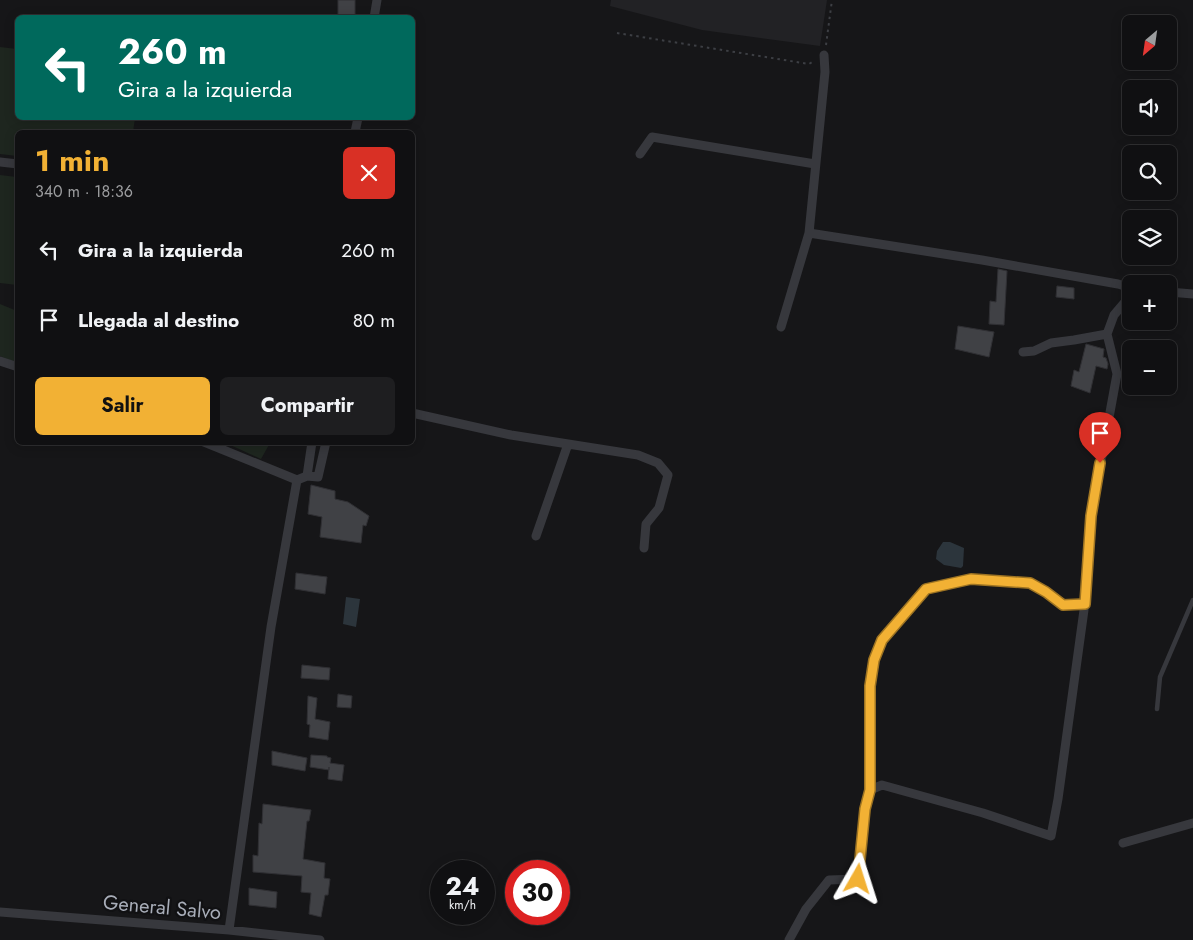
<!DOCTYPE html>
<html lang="es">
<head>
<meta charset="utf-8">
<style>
  body { margin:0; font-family:Jost,sans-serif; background:#1e1e20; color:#f1f3f6; height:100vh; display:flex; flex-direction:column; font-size:19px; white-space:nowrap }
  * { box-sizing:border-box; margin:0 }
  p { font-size:16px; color:#9c9d9f }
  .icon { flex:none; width:28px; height:28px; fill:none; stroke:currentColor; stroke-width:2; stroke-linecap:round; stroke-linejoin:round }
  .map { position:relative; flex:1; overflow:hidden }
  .panel { position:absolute; left:15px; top:130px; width:400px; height:315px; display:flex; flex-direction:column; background:#101012; border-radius:8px; box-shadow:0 2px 12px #0003,0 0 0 1px #303032 }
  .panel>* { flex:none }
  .hud { position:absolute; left:15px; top:15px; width:400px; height:105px; border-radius:8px; box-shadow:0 2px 12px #0003,0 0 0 1px #303032; background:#00695c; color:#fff; overflow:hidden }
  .needle { width:32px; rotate:209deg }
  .controls { position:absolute; left:1122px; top:15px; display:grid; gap:10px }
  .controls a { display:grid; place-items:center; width:55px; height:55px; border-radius:8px; background:#101012; box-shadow:0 2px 12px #0003,0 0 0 1px #303032; font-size:25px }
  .speed { position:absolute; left:430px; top:860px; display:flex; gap:10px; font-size:25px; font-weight:700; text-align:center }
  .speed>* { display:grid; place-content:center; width:65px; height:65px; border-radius:50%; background:#101012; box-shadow:0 2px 12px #0003,0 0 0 1px #303032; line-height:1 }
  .speed small { font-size:12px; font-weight:400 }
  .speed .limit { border:8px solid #d22; background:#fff; color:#111 }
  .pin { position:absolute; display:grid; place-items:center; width:42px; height:42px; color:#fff; margin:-51px -21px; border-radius:50% 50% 50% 0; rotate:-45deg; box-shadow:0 0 5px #0007 }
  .pin .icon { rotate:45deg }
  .me { position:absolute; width:55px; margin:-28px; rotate:6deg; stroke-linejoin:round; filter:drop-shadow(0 0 4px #0008) }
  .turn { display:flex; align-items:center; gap:18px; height:105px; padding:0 20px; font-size:22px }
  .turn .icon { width:65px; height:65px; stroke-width:2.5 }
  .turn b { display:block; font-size:35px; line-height:42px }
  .round { display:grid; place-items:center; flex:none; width:52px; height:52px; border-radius:8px; background:#1e1e20 }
  .overview { display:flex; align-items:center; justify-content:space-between; height:85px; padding:0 20px }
  h1 { font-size:30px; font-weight:700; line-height:38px; color:#f2b134 }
  .button { display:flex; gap:10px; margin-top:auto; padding:10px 20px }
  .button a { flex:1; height:58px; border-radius:8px; background:#f2b134; color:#111; font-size:20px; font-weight:700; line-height:58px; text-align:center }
  .button a+a { background:#1e1e20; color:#f1f3f6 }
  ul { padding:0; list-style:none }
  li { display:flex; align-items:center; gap:15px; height:70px; padding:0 20px }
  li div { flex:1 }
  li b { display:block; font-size:19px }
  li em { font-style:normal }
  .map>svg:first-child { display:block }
</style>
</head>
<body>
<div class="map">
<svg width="1193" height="940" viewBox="0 0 1193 940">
  <rect width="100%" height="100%" fill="#161618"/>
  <path fill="#222225" d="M611,0h216l-7,46 -118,-16 -92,-24z"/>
  <path fill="#1e261f" d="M0,47l17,2 1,69h117l-2,14h-115l-1,24 -17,-2z
    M0,175l17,2v108l-17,-2z
    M0,304l17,7v52l-17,-7z
    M226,443h44l-9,16z"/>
  <path fill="#2c353c" d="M943,542h7l14,6 -1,18 -2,2 -17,-3 -8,-6 1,-8z
    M346,597l14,2 -4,28 -13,-3z"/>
  <path fill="#404145" stroke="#303034" d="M338,0h17v18h-17z
    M998,269l9,2 -3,54 -15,-1 1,-23 6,1z
    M1057,286l17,2v11l-18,-2z
    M958,326l36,6 -5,25 -34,-8z
    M1086,344l18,5 -1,8 3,1 2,6 -1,5 -11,-3 -6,27 -19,-7 3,-16 5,2z
    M311,485l24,6v8l13,3 21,14 -3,10 -3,-1 -2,18 -41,-6 2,-20 -14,-3z
    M296,573l31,4 -2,17 -30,-5z
    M302,665l28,3 -1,12 -28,-2z
    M338,694l14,2 -1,12 -14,-1z
    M308,696l9,2 -2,21 15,3 -2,18 -19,-3 1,-12 -3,-1z
    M272,751l35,7 -2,13 -33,-6z
    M311,755l16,1v1l4,1 -1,5 14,2 -2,16 -14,-2 1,-12v3l-19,-3z
    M263,804l48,6 -2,11h-2l-4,38 22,4 -1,15 6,1 -2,16h-3l-4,22 -12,-3 2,-21 -10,-1 1,-16 -49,-4v-17l5,1 1,-33 3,1z
    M249,888l28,4 -1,16 -27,-3z"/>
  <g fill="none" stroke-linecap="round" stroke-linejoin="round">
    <path stroke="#3d3f44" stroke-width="2" stroke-dasharray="2.5 4" stroke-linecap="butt" d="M617,33l192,31 5,-3
      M826,45l6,-45"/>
    <path stroke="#37383d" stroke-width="4.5" d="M1157,709l3,-32 33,-77"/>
    <path stroke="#37383d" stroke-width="9" d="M374,18l3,-18
      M355,132l3,-14
      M640,154l12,-17 163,27
      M0,162l18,2
      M809,233l16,-161 -1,-17
      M1169,292l24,2
      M781,327l28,-94 173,27 136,24 13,4
      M1023,352l11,-1 17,-8 23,-3 33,-6 7,-19 17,-20
      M0,361l18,6
      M412,413l99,22 127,20 20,8 10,12 -9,33 -13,16 -2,24
      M204,442l93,38
      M307,476l11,1 8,-35
      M536,536l32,-92
      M870,790v-104l4,-26 8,-21 43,-50 46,-10 59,4 16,9 17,13 22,-1
      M1123,843l70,-20
      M0,912l229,18 91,10
      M229,930l42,-303 26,-147 10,-4 5,-34
      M789,940l17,-31 23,-29 29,-1 7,-70 5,-19 12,-5 101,28 68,23 7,-37 26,-189 7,-94 26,-142 -10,-40"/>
  </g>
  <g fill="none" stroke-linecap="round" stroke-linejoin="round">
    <g stroke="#9d7322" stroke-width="12">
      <path id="route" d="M858,879l7,-70 5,-19v-104l4,-26 8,-20 44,-51 45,-10 59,4 16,9 17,13 22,-1 6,-88 9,-53"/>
    </g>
    <use href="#route" stroke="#f2b134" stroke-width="9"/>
  </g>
  <g text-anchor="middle" stroke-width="4.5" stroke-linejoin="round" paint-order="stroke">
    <g font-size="20" fill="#a8adb8" stroke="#111113">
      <text transform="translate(162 907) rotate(5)" y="7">General Salvo</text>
    </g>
  </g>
</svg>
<div class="controls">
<a><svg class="needle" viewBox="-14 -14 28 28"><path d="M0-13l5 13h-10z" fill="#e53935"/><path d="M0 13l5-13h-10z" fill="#9c9d9f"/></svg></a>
<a><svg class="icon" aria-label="sound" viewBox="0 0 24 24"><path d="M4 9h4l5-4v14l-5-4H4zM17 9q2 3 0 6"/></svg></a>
<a><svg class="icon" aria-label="search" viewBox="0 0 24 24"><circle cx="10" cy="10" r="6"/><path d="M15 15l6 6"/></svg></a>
<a><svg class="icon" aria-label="layers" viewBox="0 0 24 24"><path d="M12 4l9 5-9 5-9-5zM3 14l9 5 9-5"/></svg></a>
<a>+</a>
<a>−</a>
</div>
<div class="speed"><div>24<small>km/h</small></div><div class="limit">30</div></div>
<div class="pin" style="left:1100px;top:463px;background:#d93025"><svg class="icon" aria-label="arrive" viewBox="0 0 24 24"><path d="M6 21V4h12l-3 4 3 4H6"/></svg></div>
<svg class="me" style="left:858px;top:879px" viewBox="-20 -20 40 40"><path d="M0-17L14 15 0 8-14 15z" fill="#f2b134" stroke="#fff" stroke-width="4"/></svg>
<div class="hud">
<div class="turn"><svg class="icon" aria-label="left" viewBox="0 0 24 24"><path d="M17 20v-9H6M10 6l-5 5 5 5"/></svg><div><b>260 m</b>Gira a la izquierda</div></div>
</div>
<section class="panel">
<div class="overview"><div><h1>1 min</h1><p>340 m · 18:36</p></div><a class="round" style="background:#d93025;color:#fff"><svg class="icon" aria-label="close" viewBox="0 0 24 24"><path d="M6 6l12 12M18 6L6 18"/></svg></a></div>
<ul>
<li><svg class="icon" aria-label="left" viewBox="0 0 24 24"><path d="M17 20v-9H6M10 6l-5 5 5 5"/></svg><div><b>Gira a la izquierda</b></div><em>260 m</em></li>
<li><svg class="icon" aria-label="arrive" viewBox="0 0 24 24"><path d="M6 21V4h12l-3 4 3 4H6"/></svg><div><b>Llegada al destino</b></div><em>80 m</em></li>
</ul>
<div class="button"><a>Salir</a><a>Compartir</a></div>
</section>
</div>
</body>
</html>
